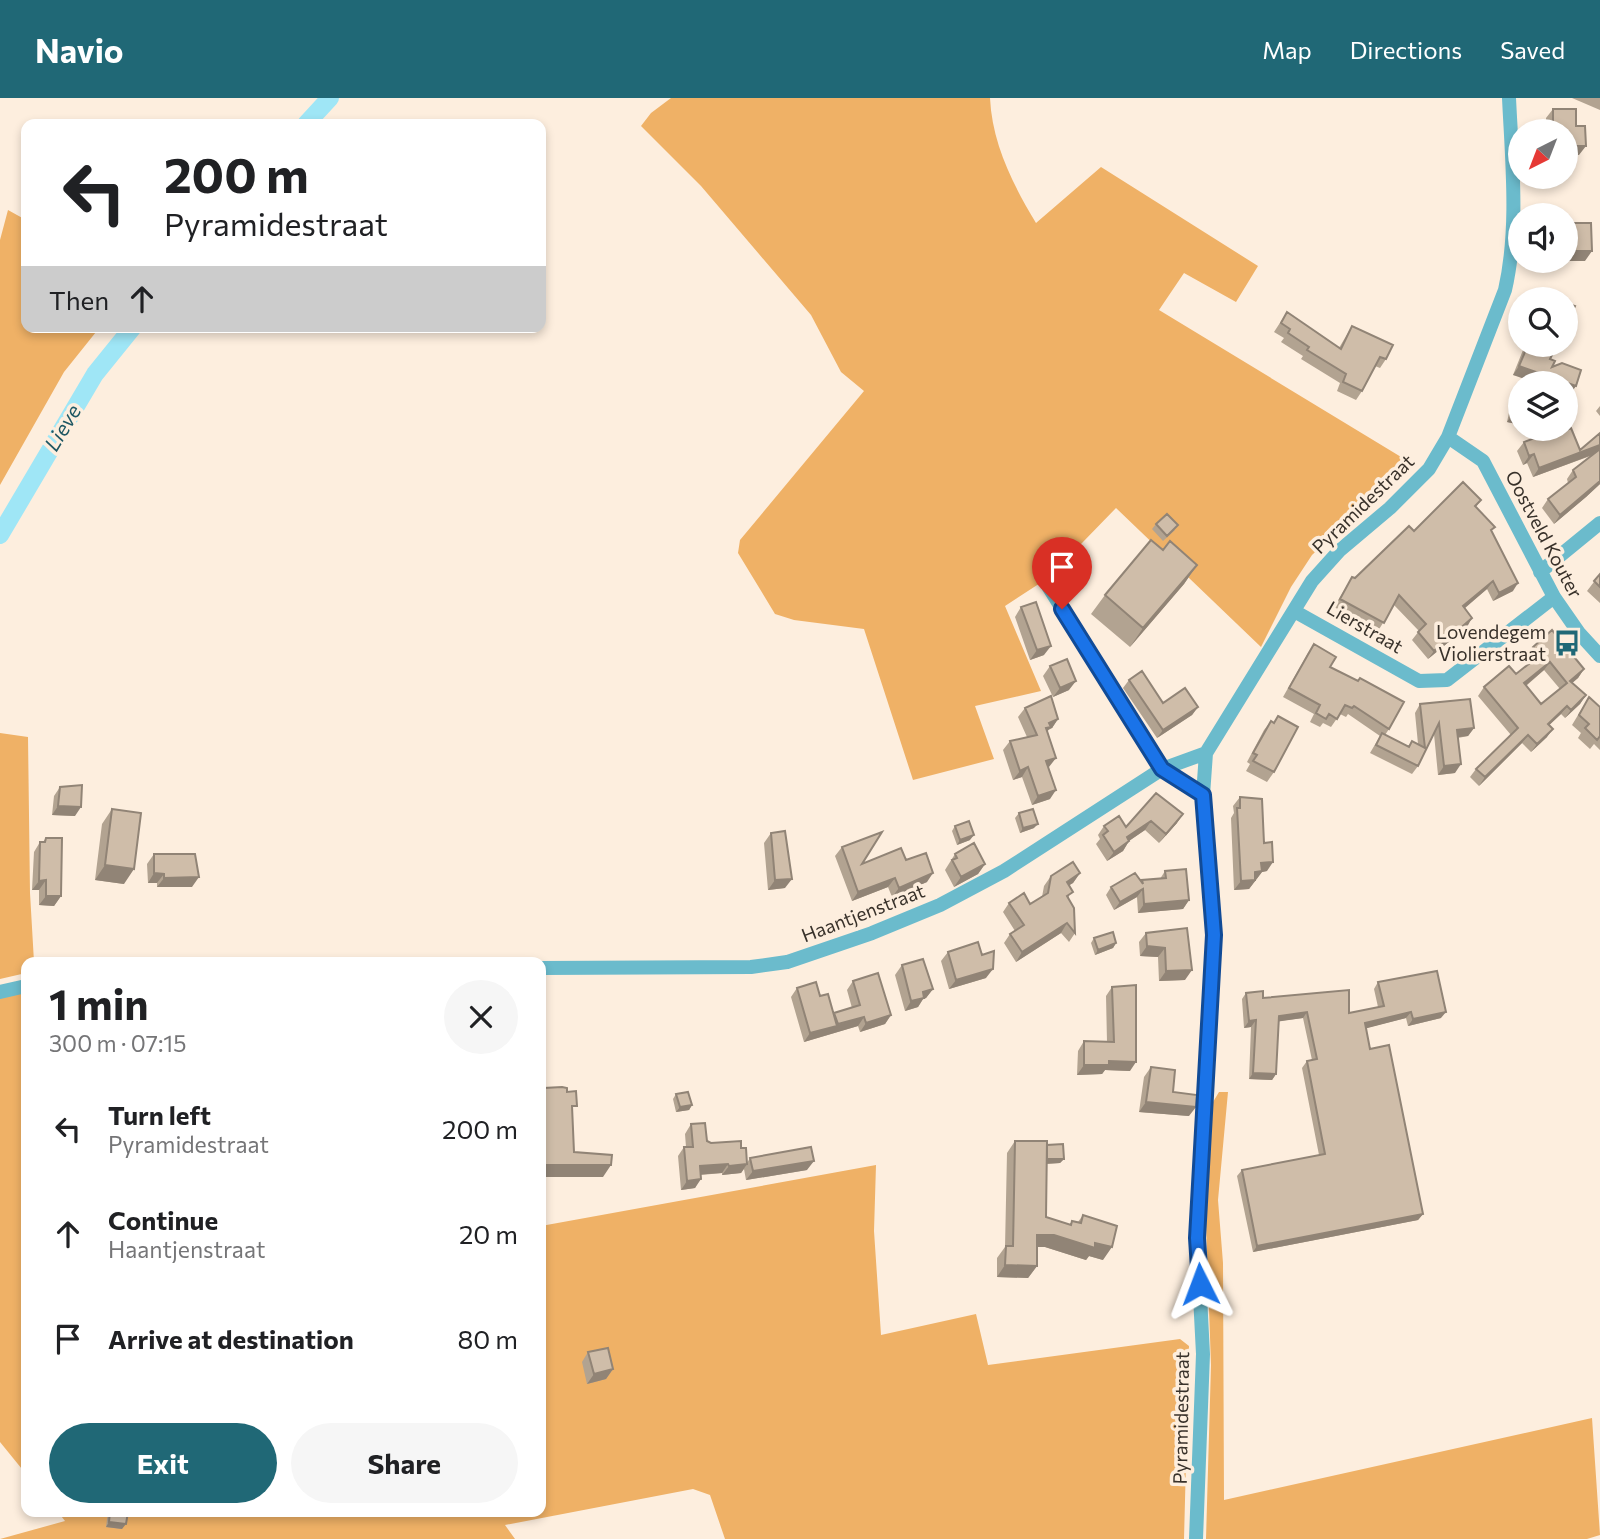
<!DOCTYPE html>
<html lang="en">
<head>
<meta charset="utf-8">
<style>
  body { margin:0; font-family:Commissioner,sans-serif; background:#f6f6f6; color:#202124; height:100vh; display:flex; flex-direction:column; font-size:26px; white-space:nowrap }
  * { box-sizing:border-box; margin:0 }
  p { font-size:23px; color:#757577 }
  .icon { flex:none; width:38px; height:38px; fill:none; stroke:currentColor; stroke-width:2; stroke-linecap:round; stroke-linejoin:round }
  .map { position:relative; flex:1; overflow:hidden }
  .drawer { position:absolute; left:21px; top:859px; width:525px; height:560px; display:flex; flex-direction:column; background:#fff; border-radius:14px; box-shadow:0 4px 10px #0003 }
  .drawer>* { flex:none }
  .banner { position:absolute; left:21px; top:21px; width:525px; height:214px; border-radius:14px; box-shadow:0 4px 10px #0003; background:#fff; color:#202124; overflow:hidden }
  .needle { width:46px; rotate:222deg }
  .buttons { position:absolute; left:1508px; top:21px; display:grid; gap:14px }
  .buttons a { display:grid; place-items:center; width:70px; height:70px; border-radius:50%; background:#fff; box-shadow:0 4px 10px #0003; font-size:35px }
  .pin { position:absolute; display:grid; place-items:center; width:60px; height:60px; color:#fff; margin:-72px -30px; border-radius:50% 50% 50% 0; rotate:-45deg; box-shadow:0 0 7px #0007 }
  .pin .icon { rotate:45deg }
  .me { position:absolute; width:77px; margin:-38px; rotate:357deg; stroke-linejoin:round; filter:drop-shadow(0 0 5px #0008) }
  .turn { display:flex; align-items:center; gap:24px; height:147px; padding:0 28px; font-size:32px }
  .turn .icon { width:91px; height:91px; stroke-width:2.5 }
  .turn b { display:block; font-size:49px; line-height:60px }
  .then { display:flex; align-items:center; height:66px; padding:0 28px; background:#0003; gap:14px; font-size:26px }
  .round { display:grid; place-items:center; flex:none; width:74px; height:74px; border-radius:37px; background:#f6f6f6 }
  .summary { display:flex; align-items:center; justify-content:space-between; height:119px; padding:0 28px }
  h1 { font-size:42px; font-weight:700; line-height:52px }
  .cta { display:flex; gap:14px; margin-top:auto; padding:14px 28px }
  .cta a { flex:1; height:80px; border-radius:42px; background:#206876; color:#fff; font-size:28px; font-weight:700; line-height:80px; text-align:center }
  .cta a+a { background:#f6f6f6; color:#202124 }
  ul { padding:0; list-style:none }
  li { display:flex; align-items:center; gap:21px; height:105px; padding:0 28px }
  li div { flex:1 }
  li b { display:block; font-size:26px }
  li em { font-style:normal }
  header { display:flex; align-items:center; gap:42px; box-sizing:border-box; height:98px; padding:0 35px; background:#206876; color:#fff }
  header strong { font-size:33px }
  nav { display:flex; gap:38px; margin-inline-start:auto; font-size:24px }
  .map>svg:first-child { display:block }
</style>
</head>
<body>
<header>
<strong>Navio</strong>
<nav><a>Map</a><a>Directions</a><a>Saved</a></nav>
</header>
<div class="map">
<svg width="1600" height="1441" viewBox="0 0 1600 1441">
  <rect width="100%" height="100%" fill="#fdeede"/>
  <path fill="#efb166" d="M671,0h319c2,45 23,87 46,125l65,-56 157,99 -22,36 -52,-29 -25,37 252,153 -99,92 -21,32 -30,60 -145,-139 -68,70 -43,28 36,85 -66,15 19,53 -81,21 -49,-151 -70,-9 -19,-6 -37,-61 2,-13 124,-149 -23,-19 -30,-57 -110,-129 -60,-60 10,-13z
    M8,112l18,10v107h74l-36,45 -64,113v-245z
    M0,635l28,4 2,156 4,69h-8v11l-26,6z
    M26,893v483l-26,-32v-446z
    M1219,994h9l-10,108 5,63 1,237 368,-82 8,117 -13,4h-381l5,-174 -5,-141 7,-122z
    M876,1067l-2,66 7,104 95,-21 12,51 192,-26 9,7 -5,193h-459l-15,-44 -17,-6 -188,36 10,14h-515l65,-18 -7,-9h483v-286z"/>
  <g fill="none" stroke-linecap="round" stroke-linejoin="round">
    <path stroke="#9fe6f6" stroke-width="18" d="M306,26l24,-26
      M0,437l95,-161 38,-47"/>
    <path stroke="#6bbbcc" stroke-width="14" d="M1448,339l35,24 71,136 25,36 21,23
      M1540,474l60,-49
      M1048,488l114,183 41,26
      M1294,513l125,70 28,-1 107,-83
      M541,870l210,-1 36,-5 85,-29 68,-28 64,-34 158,-102 44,-16
      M0,894l26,-6
      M1196,1441l7,-185 -6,-116 17,-303 -11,-140 3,-42 106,-172 27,-30 51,-43 39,-39 19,-32 57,-147c14,-61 7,-129 4,-192"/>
  </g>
  <path fill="#b2a391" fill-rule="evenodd" d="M1572,0h28v12z
    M1553,11l23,17 3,29 -13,-24h-20v-13z
    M1287,214l52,36 13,-22 34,33 -6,9 -5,-2 -13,25 -6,9 -19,-9 3,-8 -39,-24 2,-3 -22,-14 3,-4 -10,-6z
    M1525,247h32l-7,14 2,8 24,19 -7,9 -3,-1v-11l-53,-8z
    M1519,292h2v35l-14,-3 5,-23z
    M1600,308v10l-4,-5z
    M1600,335v51l-14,13 -32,27 -12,-16 6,-9 20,-16 -1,-4 6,-9 20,-15 -60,22 -6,-14 -4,2 -6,-14 7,-9 31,-7 25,15z
    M1481,402l-5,7 16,25 21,59 -20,10 -6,-12 -23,19 3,19 -39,32 -16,-19 7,-9 -25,-26 -16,26 -44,-24 18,-30 3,1 59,-47z
    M1156,426l19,6 -12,11 -11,-12z
    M1163,452l34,15 -13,19 -54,63 -39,-33 14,-19z
    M1600,476v29l-13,-12z
    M1021,509l23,48 -14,5 -15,-43z
    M1314,546l16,23 28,14 31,48 -4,6 23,12 4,-6 6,3 -3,-31 5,-9 54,24 -6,8 -10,2 -3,35 -17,2 -4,-41 -16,32 -6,8 -42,-21 10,-17 -32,-22 -2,3 -6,-3 -9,13 -8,-4 -3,4 -10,-5 4,-8 -31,-17 25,-44z
    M1533,549l51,22 -6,9 -6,5 14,12 -6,9 -15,14 -4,-4 -12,11 -2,12 -16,15 -9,-9 -43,43 -9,-9 6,-8 35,-34 -33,-39 6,-9 32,-13 16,-13 -5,-6zM1544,572l16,19 -19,15 -15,-18z
    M1050,568l19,24 -16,7 -10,-21z
    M1129,582l34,23 35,4 -6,8 -35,23 -34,-50z
    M1589,599l11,10v43l-6,-6 -4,5 -12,-11 3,-5 -9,-8z
    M1025,610l33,11 -6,9 -5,3 3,68 -18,6 -10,-28 -9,3 -10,-30 7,-9 17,-4 -9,-20z
    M1278,618l-4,56 -7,10 -21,-11 4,-7 -3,-2 17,-32 7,-9 3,1z
    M60,689l15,29 -23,-1 2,-19z
    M1156,695l21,30 -18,20 -14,-13 -16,11 -6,10 -16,10 -11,-17 4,-5 -2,-4 6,-9 22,1z
    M1240,699l27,74 -5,1 -13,17 -15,1 -3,-72 3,-5 -1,-7z
    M112,711l12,75 -29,-4 7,-56z
    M1019,715l15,15 -14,5 -5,-15z
    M955,728l15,14 -13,5 -5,-14z
    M771,735l14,55 -17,2 -4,-47z
    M46,740l15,58 -7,10 -15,-1v-15h-7l2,-38 6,-10h3z
    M842,749l20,17 44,-4 21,22 -35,15 -4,-10 -36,14 -17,-45z
    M154,756l38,33h-35v-4h-9l-1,-19z
    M955,756l30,10 -7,10 -24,13 -9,-17z
    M1165,773l24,29 -6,9 -45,4 -1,-16 -23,13 -8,-15 5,-8 30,-5 1,-2 18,-1z
    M1080,775l-7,10 -4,2v14l6,34 -6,9 -8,-9 -45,29 -12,-19 6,-9 5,-3 -12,-19 6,-9 21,1 12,-7 2,-11 7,-10z
    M1187,830l-2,52 -26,1 -1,-24 -18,-1 -1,-14 7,-9z
    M1094,840l22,5 -3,5 -18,7 -4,-12z
    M948,854l38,26 -37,11 -8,-28z
    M902,867l31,24 -7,9 -3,1 -5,8 -13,4 -10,-36z
    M853,883l38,34 -6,9 -25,8 -2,-6 -54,16 -13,-45 6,-9 23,8 14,18 18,-6 -5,-18z
    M1378,884l63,36 -33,8 -2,-8 -40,10 4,21 53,165 -5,6 -165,32 -16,-76 5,-6 77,-15 -17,-87 5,-7 5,-1 -9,-42 -24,3 -3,53 -4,6 -23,-1 2,-52 -7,1 -2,-29 4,-6 17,5 86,15 29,-6 -4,-18z
    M1112,889l18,84 -25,-1 -3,4 -25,1 1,-24 6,-10 23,1 -1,-46z
    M1151,969l22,25 16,24 -50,-4 5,-35z
    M676,996l16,11 -3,5 -13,2 -3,-13z
    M691,1026l16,17 4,2 30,5 6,15 3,-5 57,12 -61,10 -2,-11 -3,4 -19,2v-2l-21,2 -6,13 -14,2 -3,-34 6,-9h2l-1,-13z
    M1015,1043l32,4 17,14 -4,4 -13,1 -1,53 24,8 2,-4 6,1 5,-7 20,45 -14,-4 -3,4 -41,-13h-8v19l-9,12 -31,-1v-19l8,-11 2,-94z
    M588,1254l25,17 -7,10 -19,5 -5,-22z
    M108,1414h20l-6,17 -16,-2z"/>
  <path fill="#918476" d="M1566,48h20l-7,9h-13z
    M1566,153h26l-7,10h-19z
    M1519,268l57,20 -7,9 -3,-1v-11h-30l-23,-8z
    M1514,314l7,2v11l-14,-3z
    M1600,347v7l-67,25 6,-9z
    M1534,356l-7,9 -4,2 6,-9z
    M1600,383v3l-14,13 -32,27 6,-9z
    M1197,467l-13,19 -54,63 13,-19z
    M1493,483l-6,8 -30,26 6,-9z
    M1518,485l-5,8 -20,10 6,-8z
    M1472,520l-5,9 -39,32 6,-8z
    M1051,548l-7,9 -14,5 7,-10z
    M1550,564l-6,8 -26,22 6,-9z
    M1584,571l-6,9 -14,12 6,-9z
    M1076,583l-7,9 -16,7 7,-9z
    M1586,597l-6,9 -15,14 6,-8z
    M1567,608l-6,8 -19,18 6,-8z
    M1198,609l-6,8 -35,23 6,-8z
    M1058,621l-6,9 -3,1 -5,7 5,-13z
    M1474,630l-6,8 -17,2 6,-8z
    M1553,631l-6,8 -16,15 6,-8z
    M1528,637l-6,8 -43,43 6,-9z
    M1056,660l-7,9 -9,3 6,-9z
    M1461,666l-6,9 -17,2 6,-9z
    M1028,669l-6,10 -9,3 7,-9z
    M1056,692l-6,9 -18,6 6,-9z
    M58,708l23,1 -6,9 -23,-1z
    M1183,716l-6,9 -18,20 7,-9z
    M1151,723l-6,9 -25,17 7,-10z
    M1038,726l-4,4 -14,5 3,-5z
    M974,737l-4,5 -13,5 3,-5z
    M1129,743l-6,10 -16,10 7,-9z
    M1273,764l-6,9 -5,1 -13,17 -15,1 7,-9 20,-18z
    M985,766l-7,10 -24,13 7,-10z
    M105,767l29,4 -10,15 -29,-4z
    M154,775l10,1 -7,9h-9z
    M933,775l-6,9 -35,15 7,-9z
    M1080,775l-7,10 -13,8 7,-9z
    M199,779l-7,10h-35l7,-9z
    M895,780l-7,9 -36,14 6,-9z
    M792,781l-7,9 -17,2 7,-10z
    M46,782l-7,10h-7l7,-9z
    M1143,791l-6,8 -23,13 6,-8z
    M46,798h15l-7,10 -15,-1z
    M1189,802l-6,9 -45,4 6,-9z
    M1067,825l-6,10 -45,29 6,-10z
    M1116,845l-3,5 -18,7 3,-5z
    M1147,848l18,2 -7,9 -18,-1z
    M993,871l-7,9 -37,11 7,-9z
    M1192,872l-7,10 -26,1 7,-10z
    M933,891l-7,9 -3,1 -5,8 -13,4 6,-10 12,-9z
    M1307,914l-4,6 -28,4 4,-6z
    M1411,914l-5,6 -46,12 5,-7z
    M1446,914l-5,6 -33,8 5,-7z
    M891,917l-6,9 -25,8 6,-9z
    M864,919l-6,9 -54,16 6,-9z
    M1256,922l-5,7 -7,1 5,-7z
    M1109,963l27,1 -6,9 -25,-1 -3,4 -25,1 7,-10z
    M1253,975l23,1 -4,6 -23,-1z
    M1146,1004l50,5 -7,9 -50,-4z
    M692,1007l-3,5 -13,2 4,-5z
    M1044,1061h20l-4,4 -19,1z
    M814,1063l-7,9 -61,10 7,-9z
    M728,1066l-6,9 -29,2 7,-9z
    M747,1066l-6,9 -19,2 7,-9z
    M541,1067h70l-8,12h-62z
    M701,1081l-6,9 -14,2 6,-9z
    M1423,1116l-5,6 -165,32 4,-6z
    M1037,1137h17l58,12 -9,13 -14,-4 -3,4 -41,-13h-16z
    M1005,1167l32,1 -9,12 -31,-1z
    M613,1271l-7,10 -19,5 7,-10z
    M109,1424l17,2 -4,5 -16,-2z"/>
  <path fill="#cfbda9" stroke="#918476" stroke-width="2" fill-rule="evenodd" d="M1553,11h23v17h9l1,20h-20v-15h-13z
    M1566,125h25l1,28h-26z
    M1566,205l9,3 -9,18z
    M1287,214l54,37 11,-23 41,19 -7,14 -6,-2 -18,34 -19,-9 3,-8 -39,-24 2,-3 -21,-14 2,-4 -9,-6z
    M1528,247h29l-7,14 5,2 -3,6 10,-4 19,7 -5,16 -57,-20z
    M1519,292h2v24l-7,-2z
    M1571,330l9,22 20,-17v12l-61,23 -5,-14 -5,2 -5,-14 29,-11 2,4z
    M1600,351v32l-40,34 -12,-16 28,-22 -3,-7z
    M1463,384l18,18 -6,6 20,21 -4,3 27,53 -19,10 -6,-12 -30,25 9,12 -38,33 -16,-19 8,-8 -27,-29 -15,28 -44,-24 12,-22 3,1 54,-52 5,5z
    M1167,416l11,11 -11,11 -11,-12z
    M1151,442l12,10 7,-9 27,24 -54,63 -38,-33z
    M1600,476v13l-6,-6z
    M1036,504l15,44 -14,4 -16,-43z
    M1552,532l32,39 -14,12 16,14 -15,15 -4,-4 -19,18 5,5 -16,15 -9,-9 -43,42 -9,-8 42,-41 -34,-41 25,-21 7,8 24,-19 -7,-8zM1550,564l17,21 -26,21 -17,-21z
    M1314,546l22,13 -6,10 28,14 2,-3 44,24 -15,27 -35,-23 -2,2 -7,-3 -8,14 -8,-5 -3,5 -10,-6 4,-8 -31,-17z
    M1067,561l9,22 -16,7 -10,-22z
    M1142,573l21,32 22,-15 13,19 -35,23 -34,-50z
    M1051,598l7,23 -9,4 2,4 -5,1 10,30 -10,3 10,29 -18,6 -10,-29 -8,4 -10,-30 27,-6 -12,-27z
    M1589,599l11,10v29l-3,4 -12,-12 4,-4 -10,-9z
    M1470,601l4,29 -17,2 4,34 -17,2 -5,-43 -21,43 -42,-21 6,-12 27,14 3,-6 13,7 -5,-44z
    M1278,618l20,11 -24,45 -21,-11 4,-6 -4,-2 18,-32 3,2z
    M82,687l-1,22 -23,-1 2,-19z
    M1156,695l27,21 -17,20 -15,-13 -24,16 2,4 -15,11 -11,-17 5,-4 -4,-5 15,-10 7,11z
    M1240,699l22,2 2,44 8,-1 1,20 -12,1 1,8 -7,1v8l-14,1 -4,-73h3z
    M112,711l29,4 -7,56 -29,-4z
    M1033,711l5,15 -15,4 -4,-15z
    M969,723l5,14 -14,5 -5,-14z
    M785,733l7,48 -17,1 -4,-47z
    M882,734l-20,32 39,-16 5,12 20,-7 7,20 -34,15 -4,-10 -37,14 -16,-45z
    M46,740h16l-1,58h-15v-16l-7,1 1,-39h5z
    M974,745l11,21 -24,13 -9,-17 5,-2 -2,-4z
    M154,756h41l4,23 -35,1v-4l-10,-1z
    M1073,764l7,11 -13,9 6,10 -6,4 7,12 1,25 -8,-10 -45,29 -12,-18 14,-9 -15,-22 15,-10 6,11 18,-11 3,-17z
    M1186,771l3,31 -45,4 -1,-15 -23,13 -9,-15 24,-14 8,11 -1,-4 24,-2 -1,-7z
    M1187,830l5,42 -26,1 -1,-23 -18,-2 -1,-13z
    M1113,834l3,11 -18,7 -4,-12z
    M978,844l4,13 12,-4 -1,18 -37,11 -8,-28z
    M923,861l10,30 -10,3 1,6 -13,3 -9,-36z
    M1437,873l9,41 -33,7 -2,-7 -46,11 5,26 19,-4 34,169 -166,32 -15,-76 83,-16 -18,-93 10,-2 -10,-47 -28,4 -3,58 -23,-1 3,-53 -7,1 -3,-28 17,-2v7l86,-8v23l35,-7 -6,-24z
    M878,875l13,42 -25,8 -2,-6 -26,7 -4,-11 26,-8 -7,-24z
    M816,884l4,14 8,-2 9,32 -27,7 -13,-45z
    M1136,887v77l-27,-1v4h-25v-24l30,1 -2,-55z
    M1151,969l24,3 -2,22 24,3 -1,12 -50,-5z
    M562,989l5,1v4l9,-1 1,15h-5l2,46 38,3 -1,10h-70v-32h1l-1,-38 3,-1v-6z
    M688,994l4,13 -12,2 -4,-13z
    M705,1025l2,18 4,2 30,-2v7h5l1,16 -18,2 -1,-2 -28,2 1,13 -14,2 -3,-34h9l-2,-23z
    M1015,1043h32l-1,76 25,8 1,-4 9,2 2,-8 34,11 -5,21 -17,-4v5l-41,-13h-17v31l-32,-1 1,-19h7z
    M1063,1046l1,15h-17v-14z
    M811,1049l3,14 -61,10 -3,-13z
    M608,1250l5,21 -19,5 -6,-22z
    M110,1414h18l-2,12 -17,-2z"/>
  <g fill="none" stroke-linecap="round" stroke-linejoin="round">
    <g stroke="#114b97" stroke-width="18">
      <path id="route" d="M1062,511l100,160 41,26 11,140 -17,303 3,46"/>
    </g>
    <use href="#route" stroke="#1a73e8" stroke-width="12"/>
  </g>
  <defs>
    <g id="bus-bare" transform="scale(2.1)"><path d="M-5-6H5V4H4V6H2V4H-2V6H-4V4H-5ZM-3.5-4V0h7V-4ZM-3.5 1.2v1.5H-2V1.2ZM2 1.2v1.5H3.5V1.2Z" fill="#206876" stroke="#fdeede" stroke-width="2.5" paint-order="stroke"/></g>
  </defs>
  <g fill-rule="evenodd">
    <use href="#bus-bare" x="1567" y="545"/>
  </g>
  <g text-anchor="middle" stroke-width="7" stroke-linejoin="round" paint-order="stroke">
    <g font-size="19" fill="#38312a" stroke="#fdeede">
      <text transform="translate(1363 406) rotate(-44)" y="7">Pyramidestraat</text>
      <text transform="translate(1544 436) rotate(62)" y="7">Oostveld Kouter</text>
      <text transform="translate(1365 529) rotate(30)" y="7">Lierstraat</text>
      <text transform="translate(863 815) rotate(-21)" y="7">Haantjenstraat</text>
      <text transform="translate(1181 1320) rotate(-89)" y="7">Pyramidestraat</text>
    </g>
    <g font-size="19" fill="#38312a" stroke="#fdeede" text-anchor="end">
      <text x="1546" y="541">Lovendegem<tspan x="1546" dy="22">Violierstraat</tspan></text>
    </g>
    <g font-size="21" font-style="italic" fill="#1e5763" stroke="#fdeede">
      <text transform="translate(63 330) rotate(-59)" y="7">Lieve</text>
    </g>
  </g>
</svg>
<div class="buttons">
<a><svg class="needle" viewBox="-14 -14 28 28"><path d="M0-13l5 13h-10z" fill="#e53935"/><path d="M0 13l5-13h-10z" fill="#757577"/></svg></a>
<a><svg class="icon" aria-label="sound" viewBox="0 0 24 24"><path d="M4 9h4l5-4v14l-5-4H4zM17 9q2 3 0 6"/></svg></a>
<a><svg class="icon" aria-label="search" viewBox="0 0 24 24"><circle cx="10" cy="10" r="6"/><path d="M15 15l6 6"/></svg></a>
<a><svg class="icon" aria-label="layers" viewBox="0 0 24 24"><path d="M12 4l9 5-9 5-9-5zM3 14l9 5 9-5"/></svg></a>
</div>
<div class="pin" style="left:1062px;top:511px;background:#d93025"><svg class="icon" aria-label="arrive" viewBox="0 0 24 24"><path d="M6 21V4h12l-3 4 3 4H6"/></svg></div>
<svg class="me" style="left:1200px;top:1186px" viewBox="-20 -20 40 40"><path d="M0-17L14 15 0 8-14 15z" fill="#1a73e8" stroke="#fff" stroke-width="4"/></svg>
<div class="banner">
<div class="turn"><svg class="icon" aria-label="left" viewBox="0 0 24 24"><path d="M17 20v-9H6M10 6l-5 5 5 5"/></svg><div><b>200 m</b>Pyramidestraat</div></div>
<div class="then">Then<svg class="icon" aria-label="ahead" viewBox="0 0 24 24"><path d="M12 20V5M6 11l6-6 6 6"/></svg></div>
</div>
<section class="drawer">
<div class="summary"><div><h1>1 min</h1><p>300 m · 07:15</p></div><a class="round"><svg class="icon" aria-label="close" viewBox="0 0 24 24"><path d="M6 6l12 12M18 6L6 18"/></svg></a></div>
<ul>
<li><svg class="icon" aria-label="left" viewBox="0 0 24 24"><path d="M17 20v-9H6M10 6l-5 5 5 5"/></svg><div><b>Turn left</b><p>Pyramidestraat</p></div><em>200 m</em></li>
<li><svg class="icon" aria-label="ahead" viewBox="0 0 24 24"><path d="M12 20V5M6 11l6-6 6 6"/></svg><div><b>Continue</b><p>Haantjenstraat</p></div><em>20 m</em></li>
<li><svg class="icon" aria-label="arrive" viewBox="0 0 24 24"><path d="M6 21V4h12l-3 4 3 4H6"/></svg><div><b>Arrive at destination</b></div><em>80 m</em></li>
</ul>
<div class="cta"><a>Exit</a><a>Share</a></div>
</section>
</div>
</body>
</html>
